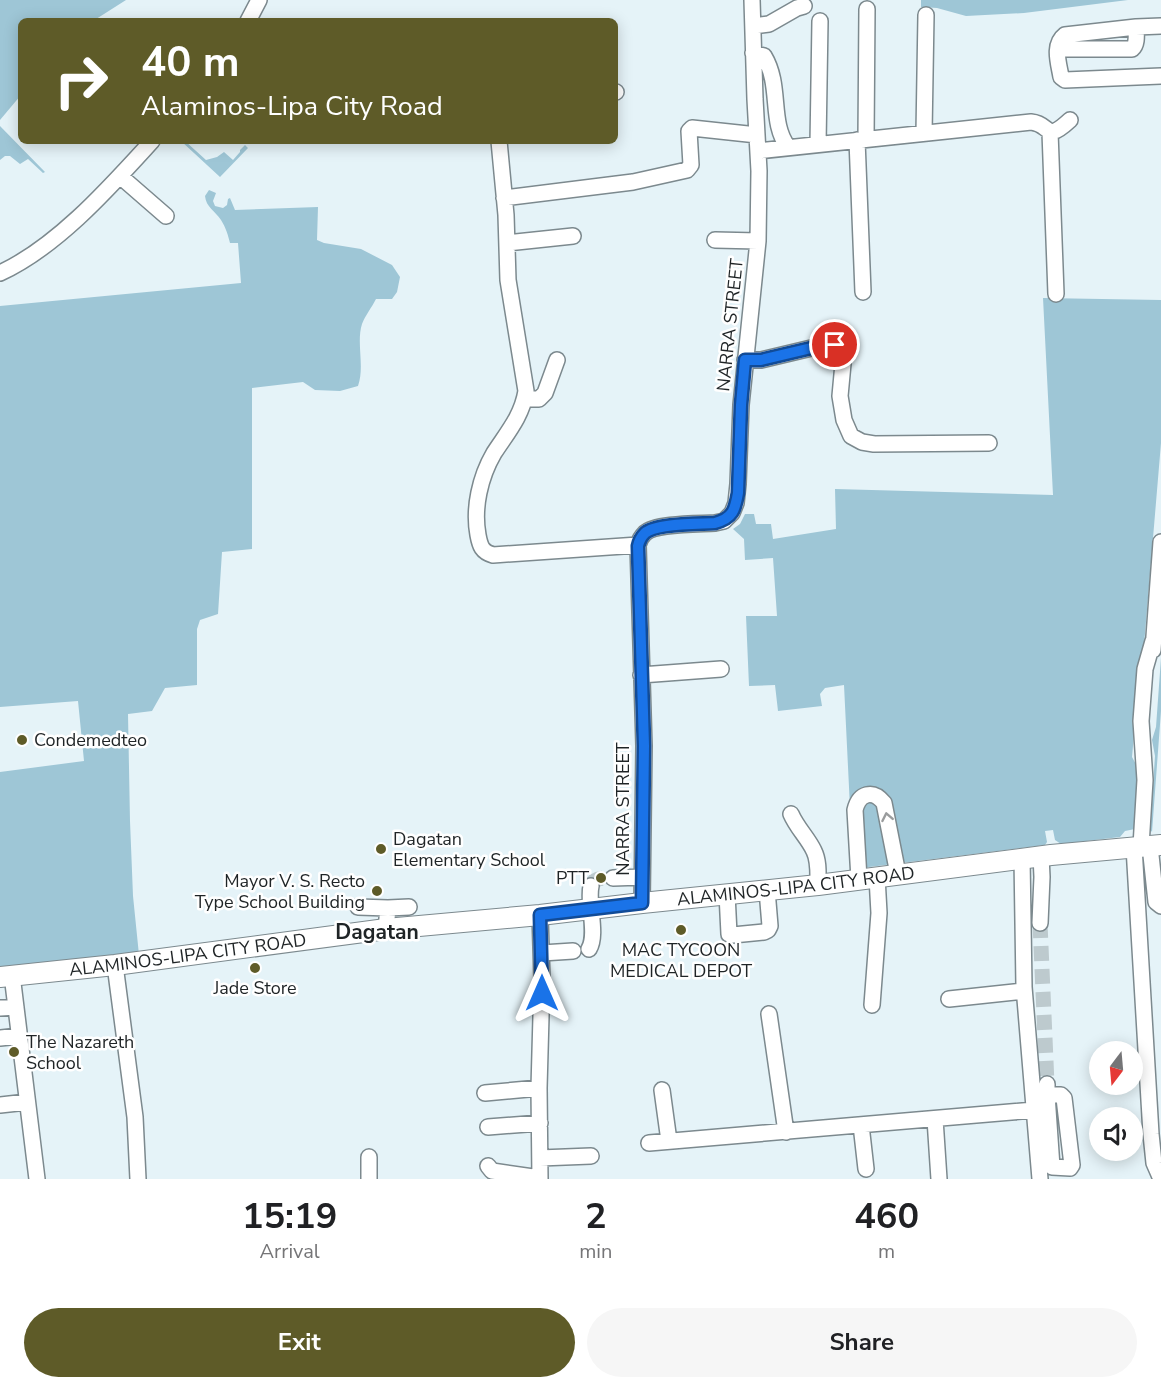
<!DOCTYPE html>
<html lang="en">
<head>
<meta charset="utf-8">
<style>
  body { margin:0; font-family:"Nunito Sans",sans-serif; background:#f6f6f6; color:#202124; height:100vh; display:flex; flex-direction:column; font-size:22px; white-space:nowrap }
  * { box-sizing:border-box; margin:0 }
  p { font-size:20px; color:#757577 }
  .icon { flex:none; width:33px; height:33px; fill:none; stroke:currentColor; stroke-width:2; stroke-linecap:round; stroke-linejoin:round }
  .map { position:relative; height:1179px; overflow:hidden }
  .panel { display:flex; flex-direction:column; background:#fff; flex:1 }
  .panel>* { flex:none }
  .top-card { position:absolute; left:18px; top:18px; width:600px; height:126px; border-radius:9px; box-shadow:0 3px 15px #0003; background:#5e5b28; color:#fff; overflow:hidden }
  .needle { width:39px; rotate:196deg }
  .fabs { position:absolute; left:1089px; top:1041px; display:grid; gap:12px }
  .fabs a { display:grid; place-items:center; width:54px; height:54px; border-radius:50%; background:#fff; box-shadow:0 3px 15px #0003; font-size:30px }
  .pin { position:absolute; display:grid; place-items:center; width:51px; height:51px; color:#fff; margin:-26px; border:3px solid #fff; border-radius:50%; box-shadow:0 2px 6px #0007 }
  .me { position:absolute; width:66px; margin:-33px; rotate:0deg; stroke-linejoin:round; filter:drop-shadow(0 0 4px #0008) }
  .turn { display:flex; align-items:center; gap:21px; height:126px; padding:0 24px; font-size:27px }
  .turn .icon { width:78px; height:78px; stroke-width:2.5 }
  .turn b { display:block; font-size:42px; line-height:51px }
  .eta { display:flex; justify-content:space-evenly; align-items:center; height:102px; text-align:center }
  .eta b { font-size:36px; font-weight:700; line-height:42px }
  .primary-button { display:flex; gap:12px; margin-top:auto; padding:12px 24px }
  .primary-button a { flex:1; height:69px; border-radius:36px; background:#5e5b28; color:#fff; font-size:24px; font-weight:700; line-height:69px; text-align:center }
  .primary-button a+a { background:#f6f6f6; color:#202124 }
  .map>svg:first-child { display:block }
</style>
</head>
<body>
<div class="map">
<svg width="1161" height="1179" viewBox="0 0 1161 1179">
  <rect width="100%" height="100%" fill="#e5f3f8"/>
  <path fill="#9ec6d6" d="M0,0h126l-33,21h-72v74l-21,25z
    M921,0h207l-104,13 -58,3 -29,-8 -16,-1z
    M0,126l45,46 -2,1 -15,-14 -8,5 -10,-8h-5l-5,4z
    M181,141h4l21,19 11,-3 7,-5 9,8 7,-8v-2l5,-5 3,3 -28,29z
    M209,190l7,3 -3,8 2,5 8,2 4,-3 1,-6 2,-1 5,12 83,-3 -1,33 7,3 37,6 31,16 8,12 -3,15 -5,7h-16c-4,8 -11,17 -14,25 -6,19 3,42 -4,62l-18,5 -25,-1 -12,-8 -51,6v161l-30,3 -4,62 -18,6 -3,9v56l-32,3 -13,23 -24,3 2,107 3,75 6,59 -139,14v-197l84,-11 -6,-60 -78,6v-401l241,-23 -3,-40h-8c-2,-8 -4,-15 -9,-23 -6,-9 -15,-13 -16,-24z
    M1043,298l118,2v143l-17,202 -4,23 -8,89 7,13 -4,59 -10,2 -5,6 -59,7 -6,-4 -2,-10 -8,1 2,11 -2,3 -192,24 -9,-184 -19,3 -5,6 2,12 -44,5 -3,-26 -26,1 -3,-70h31l-4,-58 -28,2 -1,-21 -11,-10 7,-5 5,-10h9l2,10h15l2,15 63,-10 -1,-40 218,6z
    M1161,658v53l-9,121 -2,-3 5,-73 -3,-16 4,-13z"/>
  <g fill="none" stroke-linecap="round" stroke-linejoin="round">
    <path stroke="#bdcace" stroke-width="15" stroke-dasharray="15 8" stroke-linecap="butt" d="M591,886c3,-9 13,-8 22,-8
      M1040,923l7,161"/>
    <g stroke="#7c898e" stroke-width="18">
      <path id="minor" d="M248,21l11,-21
        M753,26l16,-2 28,-16 7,-2
        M1161,26l-25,1 -71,8c-13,10 -6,29 -4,42l4,3 96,-4
        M1058,49h74c6,-5 4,-16 4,-22
        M753,53l11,3c18,30 5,66 24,91
        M615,92h1
        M1050,132l6,162
        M924,133l2,-118
        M866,139l1,-130
        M857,140l6,152
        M499,141l7,74 2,65 18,111c-4,25 -19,42 -32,62 -14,24 -21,55 -16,82 2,11 4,17 15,20l145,-10
        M818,144l2,-123
        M758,151l273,-29c21,2 13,22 39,-2
        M120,176l46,40
        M504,198l129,-16 54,-12 4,-5 -2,-34 3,-3 65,7
        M715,240l43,1
        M507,243l66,-7
        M0,273c57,-26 110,-86 152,-132
        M745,360h16l63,-15c9,-1 16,-1 20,8l-4,43 4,24 7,16 11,6 12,2 115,-1
        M525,399h14l6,-6 12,-33
        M1153,650l8,-108
        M641,675l80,-6
        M791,814c6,14 17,24 23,37 5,10 4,23 4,34
        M1141,846l4,-66 -4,-59 4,-52 8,-28
        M1150,846l6,56 5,4
        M1134,847l17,287 3,29 7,16
        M1022,858l2,129 16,192
        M613,878l29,-1
        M859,879l-4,-69c4,-17 18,-21 29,-7l14,71
        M727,894l2,40 4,1 31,-3 4,-2 2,-4 -3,-36
        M642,903l2,-157 -6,-201c1,-4 3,-8 7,-12 11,-10 54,-9 70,-10l9,-2 8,-8 4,-10 2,-19 3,-79 17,-164 1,-70 -4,-72 -3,-99
        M358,907l30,1 -2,21
        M388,908l21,-1
        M1040,923l2,-46 -1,-21
        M589,949c9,-15 -2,-46 2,-63
        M542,953l31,-2
        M115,965l20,152 3,62
        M12,975l25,204
        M949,999l75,-8
        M872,1005l7,-92 -2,-36
        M0,1008l16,-1
        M769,1014l17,118
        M0,1038l19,-2
        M1047,1084v11l5,72 18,1 2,-3 -8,-67 -3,-3h-14
        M662,1090l7,51
        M485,1093l54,-5
        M0,1105l27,-3
        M935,1119l4,60
        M861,1125l5,44
        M488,1127l52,-4
        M649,1143l385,-33
        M369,1157v22
        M540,1158l51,-2
        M488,1166l4,5 48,7
        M540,1179l-1,-91 3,-108 -2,-65"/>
    </g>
    <g stroke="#7c898e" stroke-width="22">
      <g id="major">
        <path id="s1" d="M0,977l115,-12 271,-36 154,-14 102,-12 176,-18 233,-30 110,-10"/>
      </g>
    </g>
    <use href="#minor" stroke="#fff" stroke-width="15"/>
    <use href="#major" stroke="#fff" stroke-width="20"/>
  </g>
  <defs><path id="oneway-chevron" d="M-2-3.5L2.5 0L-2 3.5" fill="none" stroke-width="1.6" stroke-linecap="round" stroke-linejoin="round" transform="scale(1.5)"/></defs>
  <use stroke="#9a9c9d" href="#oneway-chevron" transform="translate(887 817) rotate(-101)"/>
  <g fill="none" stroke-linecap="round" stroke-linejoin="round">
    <g stroke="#114b97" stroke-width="15">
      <path id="route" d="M542,993l-2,-78 102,-12 2,-157 -6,-200c1,-5 3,-9 7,-13 11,-10 54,-9 70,-10 18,-5 20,-13 23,-30l3,-88 4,-45h16l63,-15h11"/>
    </g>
    <use href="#route" stroke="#1a73e8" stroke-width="10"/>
  </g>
  <g fill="#5e5b28" stroke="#fff" stroke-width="2">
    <circle cx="22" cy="740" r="6"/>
    <circle cx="381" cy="849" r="6"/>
    <circle cx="601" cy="878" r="6"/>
    <circle cx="377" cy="891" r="6"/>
    <circle cx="681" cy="930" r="6"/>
    <circle cx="255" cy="968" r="6"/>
    <circle cx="14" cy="1052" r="6"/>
  </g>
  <g text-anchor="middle" stroke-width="5" stroke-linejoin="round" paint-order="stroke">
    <g font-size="18" fill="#1f2426" stroke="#fff">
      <text transform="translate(730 325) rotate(-84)" y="6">NARRA STREET</text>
      <text transform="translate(623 809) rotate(-90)" y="6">NARRA STREET</text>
      <text dy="6" stroke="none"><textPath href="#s1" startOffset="801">ALAMINOS-LIPA CITY ROAD</textPath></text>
      <text dy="6" stroke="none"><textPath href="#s1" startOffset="189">ALAMINOS-LIPA CITY ROAD</textPath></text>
    </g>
    <g font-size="18" fill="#1f2426" stroke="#fff" text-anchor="start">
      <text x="34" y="746">Condemedteo</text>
      <text x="393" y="845">Dagatan<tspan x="393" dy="21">Elementary School</tspan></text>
      <text x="589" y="884" text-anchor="end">PTT</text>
      <text x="365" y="887" text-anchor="end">Mayor V. S. Recto<tspan x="365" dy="21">Type School Building</tspan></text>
      <text x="681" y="956" text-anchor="middle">MAC TYCOON<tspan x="681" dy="21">MEDICAL DEPOT</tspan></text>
      <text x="255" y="994" text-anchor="middle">Jade Store</text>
      <text x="26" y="1048">The Nazareth<tspan x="26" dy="21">School</tspan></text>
    </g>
    <g font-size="21" font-weight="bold" fill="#1f2426" stroke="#fff">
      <text x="377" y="939">Dagatan</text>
    </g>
  </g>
</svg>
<div class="fabs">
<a><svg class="needle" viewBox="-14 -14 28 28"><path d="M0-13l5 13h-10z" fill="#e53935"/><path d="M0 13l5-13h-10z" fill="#757577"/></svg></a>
<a><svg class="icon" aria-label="sound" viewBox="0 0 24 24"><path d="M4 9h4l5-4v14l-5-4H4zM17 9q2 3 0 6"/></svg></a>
</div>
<div class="pin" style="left:835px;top:345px;background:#d93025"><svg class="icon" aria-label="arrive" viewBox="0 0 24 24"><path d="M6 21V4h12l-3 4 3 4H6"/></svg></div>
<svg class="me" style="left:542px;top:993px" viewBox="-20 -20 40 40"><path d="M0-17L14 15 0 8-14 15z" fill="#1a73e8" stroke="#fff" stroke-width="4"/></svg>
<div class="top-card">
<div class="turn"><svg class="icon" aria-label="right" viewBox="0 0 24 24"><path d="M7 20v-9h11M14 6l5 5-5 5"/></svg><div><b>40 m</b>Alaminos-Lipa City Road</div></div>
</div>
</div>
<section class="panel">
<div class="eta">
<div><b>15:19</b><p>Arrival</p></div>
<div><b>2</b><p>min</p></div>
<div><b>460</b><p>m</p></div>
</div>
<div class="primary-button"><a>Exit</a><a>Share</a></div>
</section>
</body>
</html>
